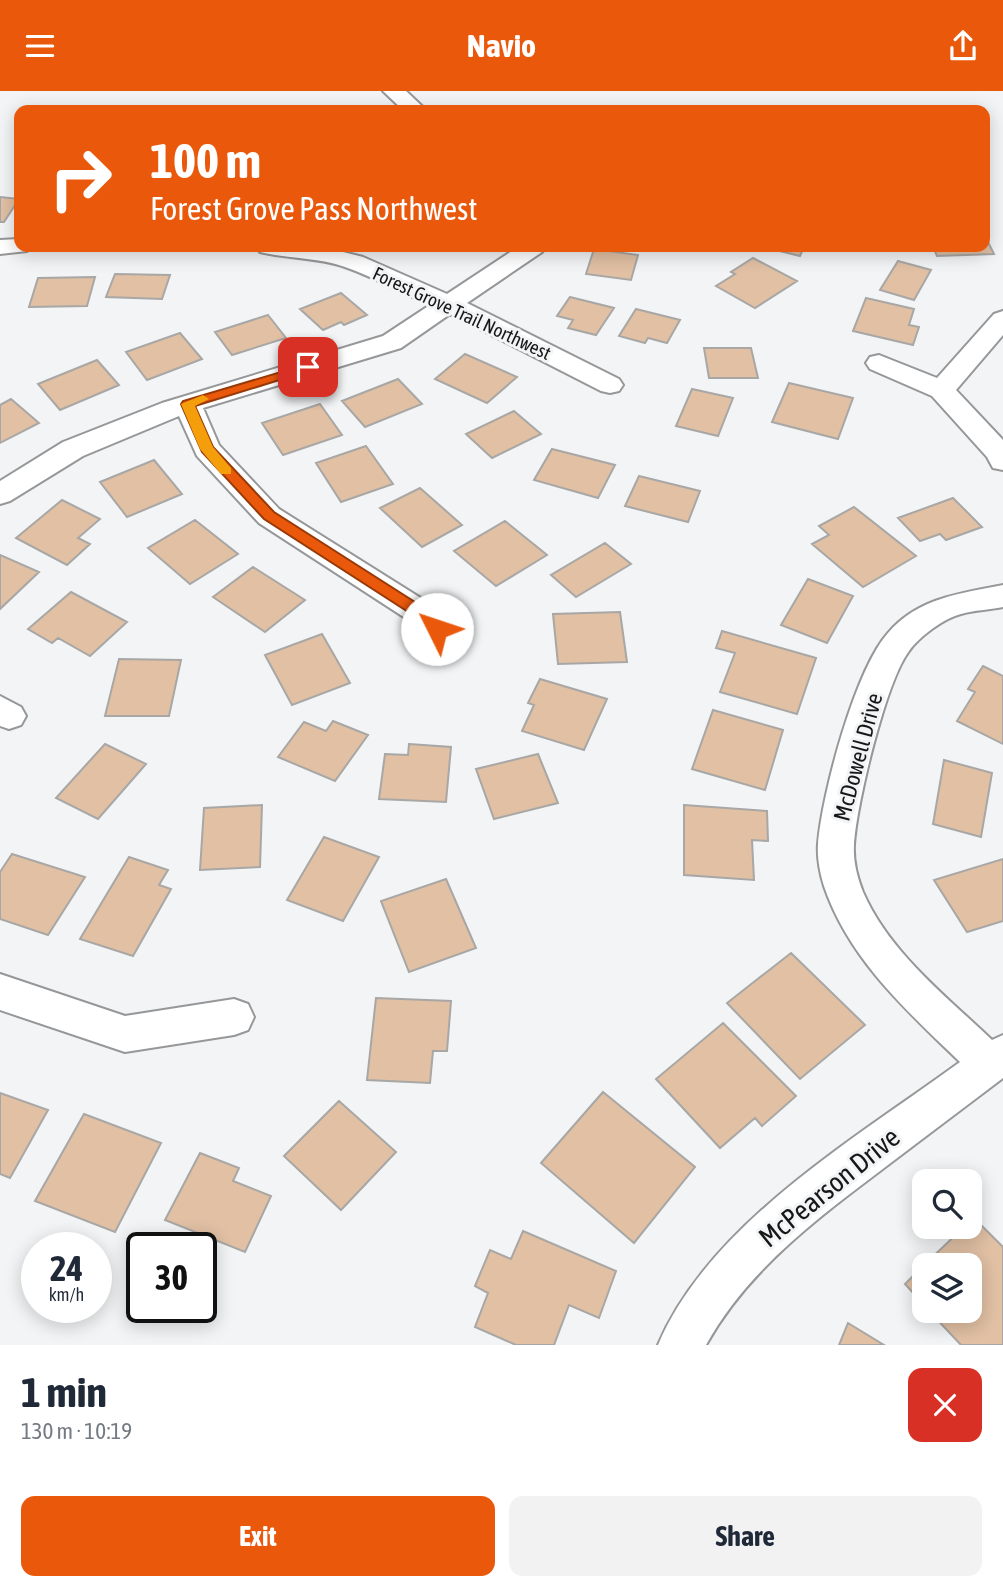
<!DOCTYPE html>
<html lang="en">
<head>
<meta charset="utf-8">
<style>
  body { margin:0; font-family:"Asap Condensed",sans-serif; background:#f2f2f3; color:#1f2937; height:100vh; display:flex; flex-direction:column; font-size:26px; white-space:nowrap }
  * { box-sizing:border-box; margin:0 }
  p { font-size:23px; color:#747a83 }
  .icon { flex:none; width:38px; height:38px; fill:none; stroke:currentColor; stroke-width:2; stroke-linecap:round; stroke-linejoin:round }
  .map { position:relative; height:1254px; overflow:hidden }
  .details { display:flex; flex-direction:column; background:#fff; flex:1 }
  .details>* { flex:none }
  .banner { position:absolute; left:14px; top:14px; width:976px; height:147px; border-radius:14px; box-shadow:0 4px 18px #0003; background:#ea580c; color:#fff; overflow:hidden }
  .tools { position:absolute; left:912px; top:1078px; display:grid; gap:14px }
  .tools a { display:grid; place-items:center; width:70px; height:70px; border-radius:14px; background:#fff; box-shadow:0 4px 18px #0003; font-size:35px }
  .speed { position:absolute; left:21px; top:1141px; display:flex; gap:14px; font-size:35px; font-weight:700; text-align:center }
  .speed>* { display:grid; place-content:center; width:91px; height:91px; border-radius:50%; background:#fff; box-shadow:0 4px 18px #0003; line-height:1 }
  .speed small { font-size:18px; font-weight:400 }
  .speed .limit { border:4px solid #111; border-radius:10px; background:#fff; color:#111 }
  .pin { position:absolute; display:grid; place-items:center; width:60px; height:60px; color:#fff; margin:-30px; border-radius:14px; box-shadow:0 4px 10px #0006 }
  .me { position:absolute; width:77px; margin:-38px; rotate:311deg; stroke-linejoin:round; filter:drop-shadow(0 0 5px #0008) }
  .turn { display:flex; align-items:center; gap:24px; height:147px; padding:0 21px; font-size:32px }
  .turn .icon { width:91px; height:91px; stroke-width:2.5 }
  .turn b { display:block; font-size:49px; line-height:60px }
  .round { display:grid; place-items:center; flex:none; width:74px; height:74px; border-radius:14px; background:#f2f2f3 }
  .headline { display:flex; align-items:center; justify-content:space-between; height:119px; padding:0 21px }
  h1 { font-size:42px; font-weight:700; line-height:52px }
  .action { display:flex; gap:14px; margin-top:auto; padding:14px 21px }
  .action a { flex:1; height:80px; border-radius:14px; background:#ea580c; color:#fff; font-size:28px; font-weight:700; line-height:80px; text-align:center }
  .action a+a { background:#f2f2f3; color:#1f2937 }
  header { display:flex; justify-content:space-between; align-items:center; height:91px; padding:0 21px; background:#ea580c; color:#fff; font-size:32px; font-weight:700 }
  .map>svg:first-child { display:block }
</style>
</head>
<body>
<header><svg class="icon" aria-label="menu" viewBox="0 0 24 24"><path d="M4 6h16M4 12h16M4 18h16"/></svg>Navio<svg class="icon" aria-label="share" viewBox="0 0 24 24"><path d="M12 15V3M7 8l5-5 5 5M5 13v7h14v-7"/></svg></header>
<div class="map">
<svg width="1003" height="1254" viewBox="0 0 1003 1254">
  <rect width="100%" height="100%" fill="#f2f4f5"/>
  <path fill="#e1c0a4" stroke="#a8a7a5" stroke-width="2" d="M0,106l19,2 -15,23h-4z
    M985,145l9,18 -57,2 -4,-9h52z
    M763,156h41l-4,9z
    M594,158l44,6 -7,25 -45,-6z
    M753,167l44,23 -42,27 -39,-22 19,-12 -4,-2z
    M898,170l33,9 -17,30 -34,-10z
    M115,183l55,1 -8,24 -56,-2z
    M95,186l-8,29 -58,1 9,-29z
    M341,202l26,22 -23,10 -3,-3 -18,8 -23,-21z
    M570,206l44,11 -18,27 -28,-7 5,-8 -16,-4z
    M866,207l48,11 -5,16 10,2 -6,18 -60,-14z
    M636,218l44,11 -13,23 -19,-5 -3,5 -26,-7z
    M268,224l18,23 -54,17 -17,-23z
    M180,242l22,26 -55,21 -21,-28z
    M704,257h47l7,30h-49z
    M465,263l52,23 -30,26 -52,-24z
    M97,269l22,25 -59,25 -22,-26z
    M398,288l24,25 -57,23 -23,-26z
    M789,292l64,15 -15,41 -66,-17z
    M692,298l41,9 -15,38 -42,-10z
    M11,308l28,24 -39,20v-38z
    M320,313l22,31 -59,20 -21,-32z
    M514,320l27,23 -49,24 -26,-24z
    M366,355l27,38 -52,18 -25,-39z
    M552,358l63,16 -17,33 -64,-18z
    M154,369l28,34 -55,23 -27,-35z
    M639,385l61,15 -12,31 -63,-16z
    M420,397l42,37 -40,22 -42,-39z
    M953,407l29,29 -36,13 -6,-6 -20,7 -22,-23z
    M62,409l38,19 -22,19 12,6 -23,21 -51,-27z
    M854,416l62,49 -53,31 -51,-43 17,-9 -10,-9z
    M195,429l43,34 -48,30 -42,-36z
    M505,430l42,34 -51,31 -42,-35z
    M605,452l26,21 -55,33 -25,-22z
    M0,464l39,17 -39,37z
    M253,476l52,33 -40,32 -52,-35z
    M808,488l45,17 -26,47 -46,-18z
    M71,501l56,30 -37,34 -32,-18 -6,5 -24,-14z
    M620,521l7,50 -69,2 -5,-50z
    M722,540l94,27 -19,56 -77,-22 15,-39 -19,-5z
    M322,543l28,49 -58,22 -27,-50z
    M119,568l62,1 -12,56h-64z
    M983,575l20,10v68l-46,-23 18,-29 -7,-3z
    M540,588l67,20 -23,51 -62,-19 12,-26 -6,-2z
    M713,619l70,20 -18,60 -73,-21z
    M333,630l35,14 -33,46 -57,-24 26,-35 22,9z
    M105,653l41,20 -48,55 -42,-21z
    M409,653l42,3 -5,55 -67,-3 6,-45 23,1z
    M538,663l20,49 -64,16 -18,-50z
    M944,669l48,13 -11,64 -48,-13z
    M262,714l-2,62 -60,3 4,-62z
    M684,714l83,6 1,30 -16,-1 2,40 -70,-5z
    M324,746l55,20 -36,64 -56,-21z
    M12,763l73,23 -37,58 -48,-16v-47z
    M129,766l39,13 -9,15 12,4 -38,67 -53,-17z
    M1003,768v62l-36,11 -33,-52z
    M446,788l30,69 -67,24 -28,-71z
    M791,862l74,72 -65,54 -73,-76z
    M376,907l75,3 -4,50h-14l-3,32 -63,-3z
    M723,932l73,73 -34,30 -7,-8 -35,30 -64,-69z
    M603,1001l92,75 -61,76 -93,-80z
    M0,1002l48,17 -38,68 -10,-4z
    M339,1010l57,51 -55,58 -57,-54z
    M84,1023l77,29 -46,89 -80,-31z
    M200,1062l39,15 -6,13 38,15 -26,56 -80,-32z
    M973,1126l30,30v98h-42l-32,-34h41v-46h-46l40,-38h6v-6z
    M523,1140l93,40 -17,47 -30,-13 -15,40h-38l-41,-18 13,-34 -13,-7 15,-36 21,9z
    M924,1174v40l-19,-21z
    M848,1232l36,22h-45z"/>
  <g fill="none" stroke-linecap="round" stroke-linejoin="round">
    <g stroke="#969799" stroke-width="4">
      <path id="minor" d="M383,0h23l20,19h-23z
        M19,148v8h11l-3,4 -27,3v-14z
        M256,156h67l40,10 84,37 71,-47h28l-4,5 -75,51 152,76 4,6 -4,6 -9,2 -9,-2 -151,-77 -49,34 -198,60 16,37 60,64 156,98 18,22 -5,8c-17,6 -23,-1 -35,-14l-154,-100 -62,-67 -18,-40 -96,40 -73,45 -10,3v-23l63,-39 99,-39 221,-67 47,-31c-28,-12 -56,-28 -85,-38 -28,-10 -57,-8 -85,-15z
        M1003,220v24l-47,55 47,50v30l-10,-2 -6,-11 -55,-61 -62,-27 -4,-6 4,-6 9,-2 58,23 57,-64z
        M1003,494v22c-14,3 -29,3 -42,7 -17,4 -42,23 -52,37 -23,30 -53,154 -55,194 -1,16 3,32 9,47 26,60 83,104 129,148l11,-5v43c-38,29 -77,58 -115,87 -69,52 -140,104 -182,180h-48c51,-121 198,-207 302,-283 -54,-52 -111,-103 -136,-176 -4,-13 -7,-28 -6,-42 4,-50 37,-174 70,-211 30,-35 73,-40 115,-48z
        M0,605l21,11 5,9 -5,9 -12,4 -9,-3z
        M0,883l125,42 109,-17 14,5 6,13 -6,13 -14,5 -109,17 -125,-42z"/>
    </g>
    <use href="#minor" fill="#fff" fill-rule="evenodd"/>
  </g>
  <path fill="#ea580c" stroke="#983908" stroke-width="2" d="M308,273l6,3 -2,3 -117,36 18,41 61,65 155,99 16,18 -2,4h-11l-13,-14 -155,-100 -62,-67 -21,-48 2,-3z"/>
  <path fill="#f59e0b" d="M203,304l6,4 -14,7 18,41 18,21v6h-10l-21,-25 -19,-45z"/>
  <g text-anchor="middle" stroke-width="6" stroke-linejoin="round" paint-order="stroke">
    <g font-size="19" fill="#161717" stroke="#f2f4f5">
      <text transform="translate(462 222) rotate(25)" y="7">Forest Grove Trail Northwest</text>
    </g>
    <g font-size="23" fill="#161717" stroke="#f2f4f5">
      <text transform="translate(858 666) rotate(-75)" y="8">McDowell Drive</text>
    </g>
    <g font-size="28" fill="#161717" stroke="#f2f4f5">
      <text transform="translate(829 1096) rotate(-39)" y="10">McPearson Drive</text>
    </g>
  </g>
</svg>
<div class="tools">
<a><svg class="icon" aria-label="search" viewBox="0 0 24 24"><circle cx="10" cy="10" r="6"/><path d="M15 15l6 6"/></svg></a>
<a><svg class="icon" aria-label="layers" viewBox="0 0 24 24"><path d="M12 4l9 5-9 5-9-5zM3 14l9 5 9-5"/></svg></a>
</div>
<div class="speed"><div>24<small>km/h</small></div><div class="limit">30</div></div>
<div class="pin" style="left:308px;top:276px;background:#d93025"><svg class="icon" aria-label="arrive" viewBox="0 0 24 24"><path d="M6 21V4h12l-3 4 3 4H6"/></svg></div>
<svg class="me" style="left:437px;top:538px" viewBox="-20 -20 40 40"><circle r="19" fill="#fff"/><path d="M0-13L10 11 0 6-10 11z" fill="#ea580c"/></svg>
<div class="banner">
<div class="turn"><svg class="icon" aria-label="right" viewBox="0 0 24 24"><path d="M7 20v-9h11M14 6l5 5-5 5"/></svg><div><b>100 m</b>Forest Grove Pass Northwest</div></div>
</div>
</div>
<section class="details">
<div class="headline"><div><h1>1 min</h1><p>130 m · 10:19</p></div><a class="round" style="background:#d93025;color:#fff"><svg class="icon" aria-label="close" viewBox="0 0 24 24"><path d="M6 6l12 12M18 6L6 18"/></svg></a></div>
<div class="action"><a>Exit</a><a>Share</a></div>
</section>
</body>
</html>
